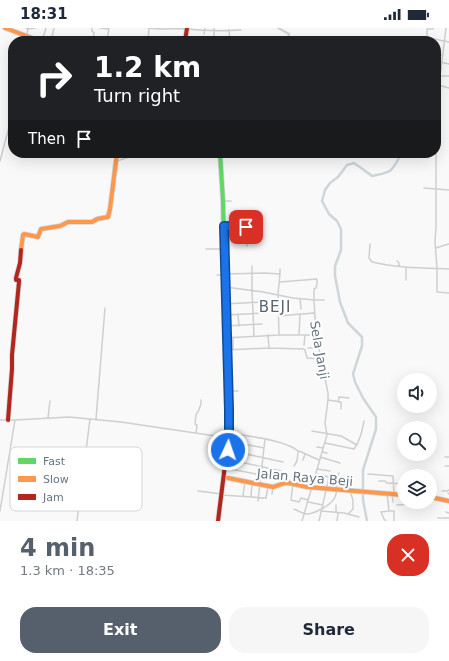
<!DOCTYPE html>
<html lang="en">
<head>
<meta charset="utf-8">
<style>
  body { margin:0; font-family:"DejaVu Sans",sans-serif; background:#f6f6f7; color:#1f2937; height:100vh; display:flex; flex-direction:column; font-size:15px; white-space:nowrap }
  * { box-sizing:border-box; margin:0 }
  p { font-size:13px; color:#747a83 }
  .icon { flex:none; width:22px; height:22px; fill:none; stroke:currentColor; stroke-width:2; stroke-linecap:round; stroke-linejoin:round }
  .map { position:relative; height:493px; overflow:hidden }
  .drawer { display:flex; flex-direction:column; background:#fff; flex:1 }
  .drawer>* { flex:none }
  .guide { position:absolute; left:8px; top:8px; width:433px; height:122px; border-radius:16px; box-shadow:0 4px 16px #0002; background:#202124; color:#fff; overflow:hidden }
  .controls { position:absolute; left:397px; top:345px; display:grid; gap:8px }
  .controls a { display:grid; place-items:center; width:40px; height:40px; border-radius:50%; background:#fff; box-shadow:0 4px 16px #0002; font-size:20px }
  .pin { position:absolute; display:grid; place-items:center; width:34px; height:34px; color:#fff; margin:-17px; border-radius:8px; box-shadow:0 2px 6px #0006 }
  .me { position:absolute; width:44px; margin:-22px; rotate:3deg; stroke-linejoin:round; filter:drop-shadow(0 0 3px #0008) }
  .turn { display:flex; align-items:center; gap:14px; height:84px; padding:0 20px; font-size:18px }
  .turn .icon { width:52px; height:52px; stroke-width:2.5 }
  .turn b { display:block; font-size:28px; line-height:34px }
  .then { display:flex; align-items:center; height:38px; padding:0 20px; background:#0003; gap:8px; font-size:15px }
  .round { display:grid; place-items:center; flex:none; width:42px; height:42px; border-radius:16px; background:#f6f6f7 }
  .summary { display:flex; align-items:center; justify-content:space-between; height:68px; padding:0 20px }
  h1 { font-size:24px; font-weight:800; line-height:30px; color:#56606c }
  .button { display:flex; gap:8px; margin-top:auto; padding:8px 20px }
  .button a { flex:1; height:46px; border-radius:16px; background:#56606c; color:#fff; font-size:16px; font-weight:800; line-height:46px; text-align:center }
  .button a+a { background:#f6f6f7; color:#1f2937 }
  .status { display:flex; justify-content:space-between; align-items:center; height:28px; padding:0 20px; background:#fff; direction:ltr }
  .status svg { height:11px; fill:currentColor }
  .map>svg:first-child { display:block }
</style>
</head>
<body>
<div class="status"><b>18:31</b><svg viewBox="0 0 49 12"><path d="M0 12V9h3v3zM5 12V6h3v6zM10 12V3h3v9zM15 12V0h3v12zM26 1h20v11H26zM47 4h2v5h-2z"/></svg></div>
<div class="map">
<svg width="449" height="493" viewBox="0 0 449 493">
  <rect width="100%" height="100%" fill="#f9f9f9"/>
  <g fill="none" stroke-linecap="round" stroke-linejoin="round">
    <path stroke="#ced6d9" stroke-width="2.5" d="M278,0l2,1 9,5 -1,7
      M367,493l-4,-21v-30l13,-41v-12l-13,-19 -8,-16 -2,-8 9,-28v-9l-14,-14 -8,-21 -5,-26v-10l6,-16v-21l-4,-8 -8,-7 -7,-13 3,-11 5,-7 8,-6 9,-12 7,-2 10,7 8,6c19,-4 19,-3 28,-20v-3"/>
    <g stroke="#d5d6d7" stroke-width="5.5">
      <path id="fast" d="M220,125l3,48 1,55"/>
    </g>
    <g stroke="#d5d6d7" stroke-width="5.5">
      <path id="slow" d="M5,0l35,13
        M21,222l2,-15 1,-1 14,3 3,-8 19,-3 8,-4h24l5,-3 11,-2 2,-8 7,-56
        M228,450l45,9 12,-4h4l18,4 97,8
        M430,469l19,4"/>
    </g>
    <g stroke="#d5d6d7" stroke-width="5.5">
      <path id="jam" d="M185,13l2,-13
        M8,392l4,-51v-14l7,-73v-2h-3v-2l4,-15 1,-13
        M218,493l11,-88 -5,-177"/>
    </g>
    <path stroke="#cecfd0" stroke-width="1.5" d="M26,0l2,1 7,-1
      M92,0v3l2,2 -1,8
      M100,0l8,1
      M149,0c13,2 25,0 38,1 18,2 36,2 54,1
      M229,2l1,11
      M204,6l1,-6
      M427,8v-7h6v-1
      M230,9h5
      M424,9l25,5
      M60,10l2,1v2
      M94,10l13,3
      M107,12l2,-12
      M26,13l2,-13
      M42,13l4,-13
      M51,13l3,-13
      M148,13l1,-13
      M169,13v-2
      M214,13v-13
      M436,26l6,1
      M436,33l13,3
      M439,48h10
      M10,54h3
      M438,57l11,3
      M436,112l2,-55 3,-16 5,-41
      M436,125v73l-1,15 2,28v23l12,1
      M0,133l13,-49
      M117,133l12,-4 6,-4
      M424,160l25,2
      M223,173h8
      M224,198l22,1 1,19
      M370,216l-1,14 3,4c25,6 51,6 77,7
      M436,220l6,-2 7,-2
      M206,221h18
      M397,233l2,2v3
      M252,238v24
      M406,239v13
      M224,246l41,-1 15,1 -2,20 1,41
      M280,246v-5
      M217,247h8
      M280,254l37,-3v5l-1,4 -2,1v11h10
      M225,259l38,5 30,6 21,2 2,34 12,59v7l-3,23 2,12 -25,86
      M252,262l2,46
      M300,271l1,10
      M225,276l37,-2
      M226,287l40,-2
      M238,287l1,11
      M278,288l36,-3
      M226,298l36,-2
      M268,307l1,13
      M299,307l1,-21
      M233,309v12
      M226,310l53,-3h37
      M304,317l1,-10
      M308,320h11
      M227,322l42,-2 35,1 1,1 2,8 13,1
      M228,363h10
      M328,372l13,2v7
      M338,374l1,-5 10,1
      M48,390l2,-17
      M96,391l9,-111
      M0,392h14
      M312,403l29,5 16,9
      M196,405l1,-8 -2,-1 1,-10 2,-2 3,-8v-4
      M229,405c18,3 57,7 69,18
      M229,413l35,7
      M325,415l29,6c6,-8 8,-18 10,-28
      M317,419l6,1
      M228,422l55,12
      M322,424l5,1
      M320,429l20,6
      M445,429h4
      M227,431l54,12
      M303,432l2,-6
      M294,438l3,-5 1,-9 1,-1 20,9
      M445,438h4
      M225,440l36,7
      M317,441l13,2
      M316,446l13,3 -10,44
      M368,446l25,2 1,18
      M344,450l5,7 1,6 3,9v9l-5,5
      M379,453h6l2,2 17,1
      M293,455l-2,17 8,2 2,-4 7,2
      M198,463l24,3
      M442,463h5l2,-1
      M448,465l1,1
      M272,466l1,-7
      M392,466l1,8
      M221,467l45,3 2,-11
      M243,468l2,-15
      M251,468l1,-13
      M258,473l7,-62
      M308,474l15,3
      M397,477l14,-1 1,-2
      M294,481c4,2 8,4 12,5 8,0 26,-9 29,-17 4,-8 -1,-17 4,-24
      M0,483l15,-91 54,-3 52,5 108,16
      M321,483l23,2 15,4
      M390,483h4v10
      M336,484v-7
      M446,484l3,1
      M438,490h11
      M77,493l13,-102
      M337,493l1,-8
      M386,493l-2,-2 -3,-7 8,-1 -2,-18"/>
    <use href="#fast" stroke="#63d668" stroke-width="4"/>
    <use href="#slow" stroke="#ff974d" stroke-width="4"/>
    <use href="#jam" stroke="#b3261e" stroke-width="4"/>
  </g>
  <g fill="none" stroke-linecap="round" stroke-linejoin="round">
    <g stroke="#114b97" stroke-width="10">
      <path id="route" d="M228,422l1,-17v-23l-5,-184 22,1"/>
    </g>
    <use href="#route" stroke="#1a73e8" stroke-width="7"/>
  </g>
  <g text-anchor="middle" stroke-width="4" stroke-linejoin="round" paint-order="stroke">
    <g font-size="13" fill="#657683" stroke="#fff">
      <text transform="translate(320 322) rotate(80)" y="5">Sela Janji</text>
      <text transform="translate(305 449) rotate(5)" y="5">Jalan Raya Beji</text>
    </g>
    <g font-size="15" letter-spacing="1" fill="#57646e" stroke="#fff">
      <text x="275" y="284">BEJI</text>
    </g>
  </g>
  <rect x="10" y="419" width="132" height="64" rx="6" fill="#fff" stroke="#d1d6da" stroke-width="1"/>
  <rect x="18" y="430" width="18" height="6" fill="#63d668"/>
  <rect x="18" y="448" width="18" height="6" fill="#ff974d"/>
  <rect x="18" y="466" width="18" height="6" fill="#b3261e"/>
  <g font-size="11" fill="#657683">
    <text x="43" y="437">Fast</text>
    <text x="43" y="455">Slow</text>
    <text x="43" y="473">Jam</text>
  </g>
</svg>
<div class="controls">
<a><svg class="icon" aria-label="sound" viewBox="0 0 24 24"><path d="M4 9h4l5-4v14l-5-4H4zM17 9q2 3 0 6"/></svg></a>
<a><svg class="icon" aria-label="search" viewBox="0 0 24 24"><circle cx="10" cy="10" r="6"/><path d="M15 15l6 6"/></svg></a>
<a><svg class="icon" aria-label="layers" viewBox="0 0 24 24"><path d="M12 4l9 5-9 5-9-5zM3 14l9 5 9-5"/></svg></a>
</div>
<div class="pin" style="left:246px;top:199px;background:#d93025"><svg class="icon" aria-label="arrive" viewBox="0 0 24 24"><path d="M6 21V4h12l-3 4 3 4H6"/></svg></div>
<svg class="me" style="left:228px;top:422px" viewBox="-20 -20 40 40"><circle r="17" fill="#1a73e8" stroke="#fff" stroke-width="3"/><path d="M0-11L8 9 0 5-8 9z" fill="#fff"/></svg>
<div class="guide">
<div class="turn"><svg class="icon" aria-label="right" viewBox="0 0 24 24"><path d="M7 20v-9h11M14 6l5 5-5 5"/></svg><div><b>1.2 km</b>Turn right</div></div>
<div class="then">Then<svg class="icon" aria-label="arrive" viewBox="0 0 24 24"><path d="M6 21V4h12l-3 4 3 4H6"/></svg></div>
</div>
</div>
<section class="drawer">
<div class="summary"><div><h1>4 min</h1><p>1.3 km · 18:35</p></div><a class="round" style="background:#d93025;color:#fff"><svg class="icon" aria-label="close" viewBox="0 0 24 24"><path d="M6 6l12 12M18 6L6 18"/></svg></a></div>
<div class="button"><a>Exit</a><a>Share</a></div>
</section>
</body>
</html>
